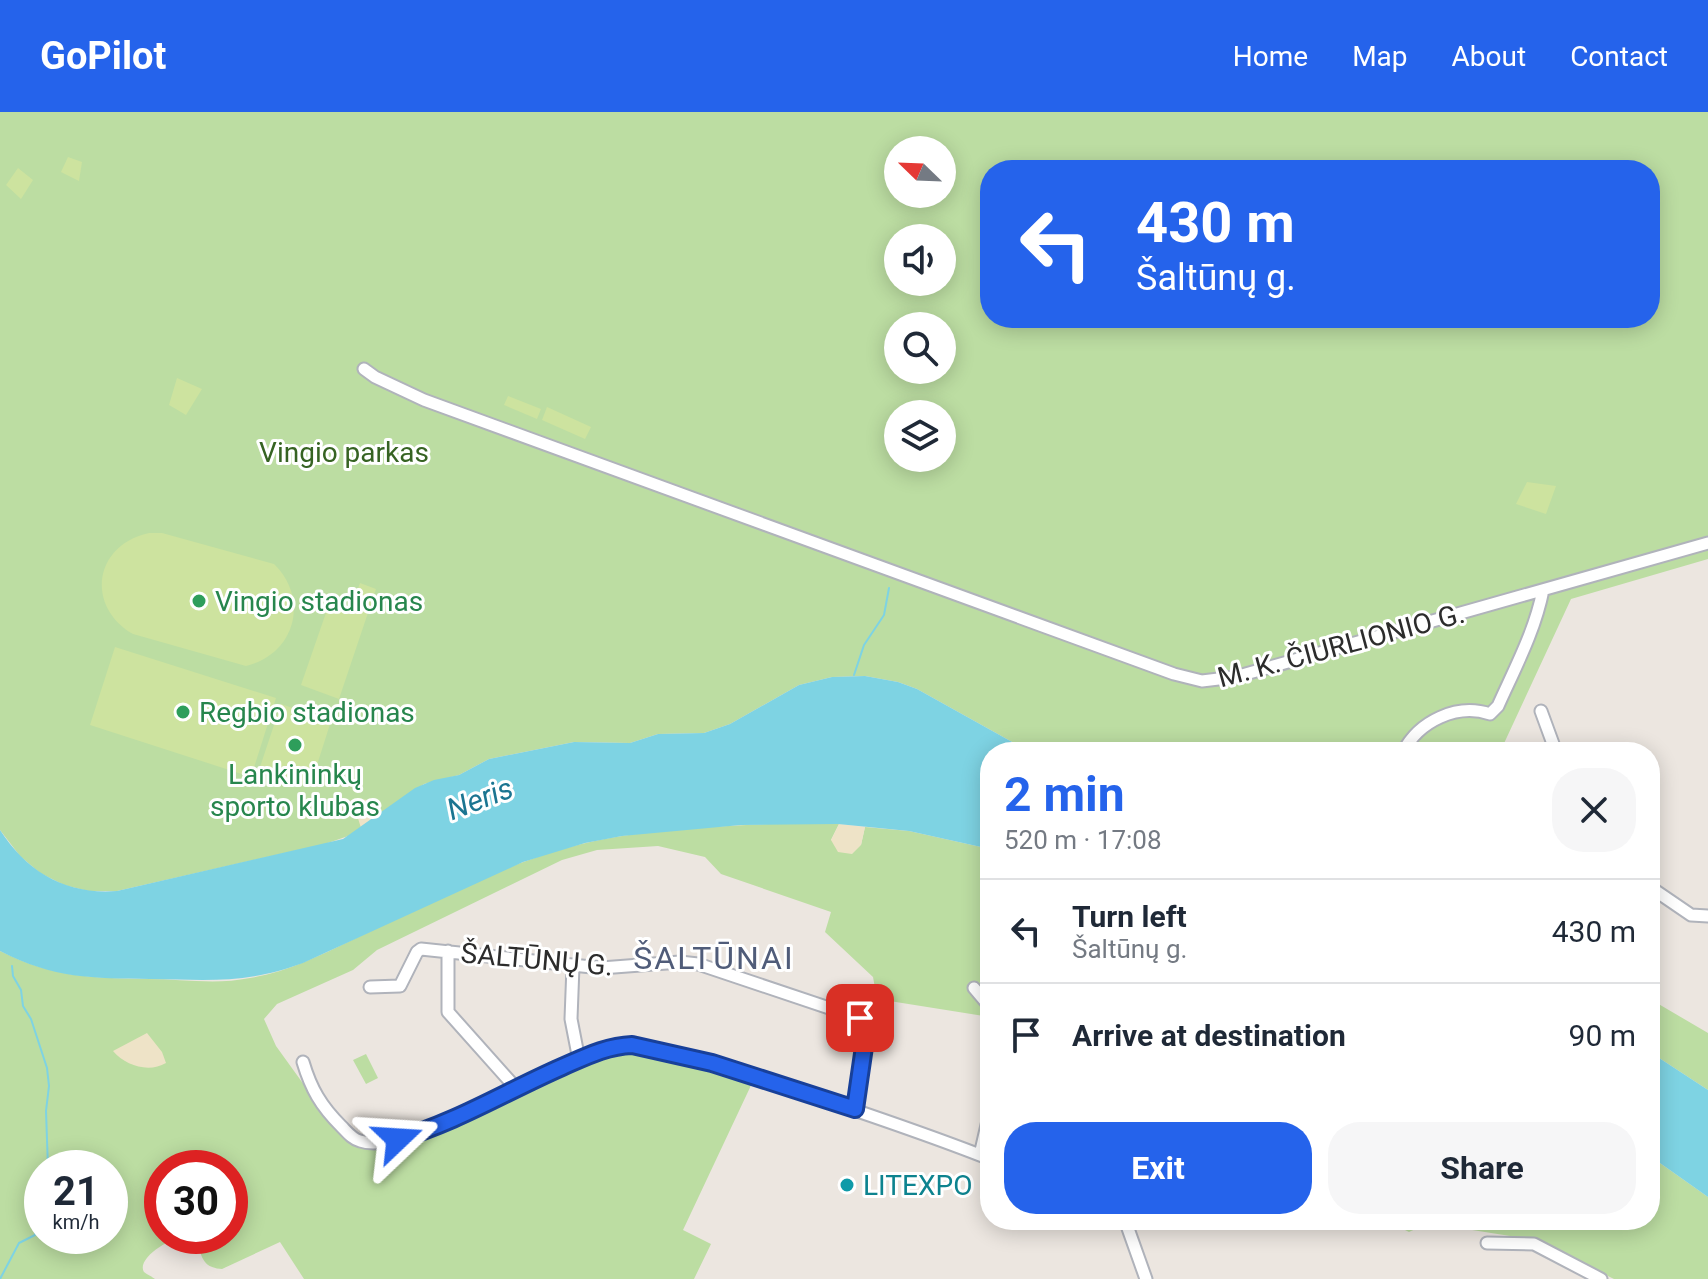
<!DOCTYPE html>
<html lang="en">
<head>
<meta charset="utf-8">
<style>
  body { margin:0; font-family:Roboto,sans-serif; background:#f6f6f7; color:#1f2937; height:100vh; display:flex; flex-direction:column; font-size:30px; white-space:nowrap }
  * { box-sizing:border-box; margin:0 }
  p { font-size:26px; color:#747a83 }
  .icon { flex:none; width:44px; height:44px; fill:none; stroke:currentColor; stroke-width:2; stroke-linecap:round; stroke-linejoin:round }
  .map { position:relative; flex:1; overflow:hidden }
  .panel { position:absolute; left:980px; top:630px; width:680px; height:488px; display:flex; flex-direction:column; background:#fff; border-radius:32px; box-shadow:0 4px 20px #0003 }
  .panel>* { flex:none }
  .hud { position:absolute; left:980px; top:48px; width:680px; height:168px; border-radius:32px; box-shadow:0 4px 20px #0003; background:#2563eb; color:#fff; overflow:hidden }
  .needle { width:52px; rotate:293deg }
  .tools { position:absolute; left:884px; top:24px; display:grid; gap:16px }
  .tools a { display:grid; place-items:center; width:72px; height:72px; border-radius:50%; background:#fff; box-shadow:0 4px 20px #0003; font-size:40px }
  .speed { position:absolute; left:24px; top:1038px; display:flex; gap:16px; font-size:40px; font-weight:700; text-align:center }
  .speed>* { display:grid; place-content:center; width:104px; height:104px; border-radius:50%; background:#fff; box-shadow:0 4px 20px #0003; line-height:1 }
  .speed small { font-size:20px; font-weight:400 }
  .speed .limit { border:12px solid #d22; background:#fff; color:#111 }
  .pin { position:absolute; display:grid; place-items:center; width:68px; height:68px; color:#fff; margin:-34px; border-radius:16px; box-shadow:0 4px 12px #0006 }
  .me { position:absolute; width:88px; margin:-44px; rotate:70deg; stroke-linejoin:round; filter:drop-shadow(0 0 6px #0008) }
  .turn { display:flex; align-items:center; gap:28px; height:168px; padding:0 24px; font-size:36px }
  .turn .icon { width:104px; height:104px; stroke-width:2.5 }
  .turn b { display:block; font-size:56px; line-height:68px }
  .round { display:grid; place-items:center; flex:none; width:84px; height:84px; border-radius:32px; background:#f6f6f7 }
  .overview { display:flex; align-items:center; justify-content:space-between; height:136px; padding:0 24px }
  h1 { font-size:48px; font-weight:700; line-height:60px; color:#2563eb }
  .action { display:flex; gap:16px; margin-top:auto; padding:16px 24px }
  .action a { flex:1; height:92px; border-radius:32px; background:#2563eb; color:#fff; font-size:32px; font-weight:700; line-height:92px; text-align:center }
  .action a+a { background:#f6f6f7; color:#1f2937 }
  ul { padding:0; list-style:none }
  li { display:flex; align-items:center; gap:24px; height:104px; padding:0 24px; border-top:2px solid #e0e1e3 }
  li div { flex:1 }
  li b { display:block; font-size:30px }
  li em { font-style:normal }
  header { display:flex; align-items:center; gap:48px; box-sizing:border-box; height:112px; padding:0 40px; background:#2563eb; color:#fff }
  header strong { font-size:38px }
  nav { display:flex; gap:44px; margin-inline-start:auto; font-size:28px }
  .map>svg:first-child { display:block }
</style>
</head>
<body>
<header>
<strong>GoPilot</strong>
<nav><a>Home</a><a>Map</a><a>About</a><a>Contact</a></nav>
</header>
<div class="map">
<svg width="1708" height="1167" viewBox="0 0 1708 1167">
  <rect width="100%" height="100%" fill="#ece6e0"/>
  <path fill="#bcdda2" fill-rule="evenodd" d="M0,0h1708v447l-137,40 -71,153h-470l-113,-63 -19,-7 -33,-6 -33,1 -33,8 -69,39 -26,9 -46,1 -28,9 -56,-1 -85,17 -30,16 -35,9 -73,51 -26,9 -208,47h-29l-24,-6 -24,-12 -20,-17 -20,-26zM898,38h44v44h-44zM990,58h660v148h-660zM898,126h44v44h-44zM898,214h44v44h-44zM898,302h44v44h-44z
    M788,711l51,1 -8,16 30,5 4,-18 44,4 81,18v168l-113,-18 -4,-22 -48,-45 6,-20 -110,-38 -16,-17 -47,-11 -61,4 -35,10 -185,90 -24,20 -76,34 -13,15 12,27 62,86 13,9 56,1 54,-23 68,-34 81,-33 25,-4 119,31 -71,151 28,14 -17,35h-390l-24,-37 -58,27c-29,-2 -15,-25 -34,-32 -11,-4 -53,21 -44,35 1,1 10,6 11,7h-155v-328c53,26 89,27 147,28 35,0 69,6 103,-1 37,-6 69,-22 102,-38 66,-30 132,-67 201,-88 75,-24 156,-25 235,-29zM42,1056h68v68h-68zM162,1056h68v68h-68z
    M1650,887l58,34v57l-58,-38z
    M366,942l12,24 -12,6 -13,-24z
    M1650,1044l58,41v82h-94l-79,-39 -107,-17 -19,9 -24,-12h265z"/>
  <path fill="#eee3c7" d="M358,687l10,1 3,3 -1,12 9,-1 -18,14 -4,-13z
    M839,712l26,3 -4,18 -9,9 -14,-2 -7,-12z
    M147,921l15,19 4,11c-17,10 -40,3 -53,-12z"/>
  <path fill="#cde39f" d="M68,45l14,5 -3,19 -18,-9z
    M18,56l15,12 -12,19 -15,-14z
    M177,266l25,11 -16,26 -17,-10z
    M508,284l33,13 -4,10 -33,-14z
    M547,295l44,20 -6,12 -43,-19z
    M1527,370l29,4 -10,28 -30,-10z
    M149,421h13l112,31c36,35 21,90 -28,102l-113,-32c-48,-28 -39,-89 16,-101z
    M360,471l16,6 -37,110 -38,-14 27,-78 21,7z
    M115,535l161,51 -25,79 -161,-52z
    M281,592l50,17 -21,66 -51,-17z"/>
  <path fill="#7ed3e3" d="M865,564l33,6 19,7 113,63h-40v97l-81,-18 -71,-7 -97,1 -119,11 -37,7 -62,19 -220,101c-57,21 -93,17 -153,16 -59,-1 -95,0 -150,-28v-121c27,42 66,65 117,61l226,-52 72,-51 19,-8 25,-5 30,-16 85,-17 56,1 28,-9 46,-1 26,-9 69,-39 33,-8z
    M1650,940l58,38v107l-58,-41z"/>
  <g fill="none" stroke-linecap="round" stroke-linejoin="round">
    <path stroke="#7ed3e3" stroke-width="2" d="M854,563l10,-30 20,-30 5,-27
      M12,854l1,10 8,14 2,16 8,13 16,49 2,18 -3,25 2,57
      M0,1167l19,-36 16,-8 7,-39"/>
    <g stroke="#b0b3bb" stroke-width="15">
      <path id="minor" d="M364,257l11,8 49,23 750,274 28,7 33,-4 473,-134
        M1541,599l15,41
        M1403,640c16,-31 54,-49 87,-38l8,-8c17,-38 37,-75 45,-116
        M1650,775l41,28 17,1
        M448,839v61l67,75
        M573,854l-2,53 8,41
        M370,875l30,-1 17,-34 4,-3 180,19 79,-6 18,2 167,56 2,6 -12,83
        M974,876l16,19
        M303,950c8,27 18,44 38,64 6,6 11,13 19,15 15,5 35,-1 49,-5l197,-87c45,-10 131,22 177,37 69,23 139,46 207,73
        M980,1043l10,-43
        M1125,1108l21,59
        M1487,1131l47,1 67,35"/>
    </g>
    <use href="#minor" stroke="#fff" stroke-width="11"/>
  </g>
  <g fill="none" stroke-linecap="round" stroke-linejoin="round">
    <g stroke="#184099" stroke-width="20">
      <path id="route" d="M398,1027c57,-16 109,-48 164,-72 23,-10 44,-21 70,-22l80,18 143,46 12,-83 -2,-6 -5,-2"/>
    </g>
    <use href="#route" stroke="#2563eb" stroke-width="14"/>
  </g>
  <g fill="#2e9e5b" stroke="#fff" stroke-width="3">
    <circle cx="199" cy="489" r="8"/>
    <circle cx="183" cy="600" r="8"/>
    <circle cx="295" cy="633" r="8"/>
  </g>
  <circle fill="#0f9aa8" stroke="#fff" stroke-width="3" cx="847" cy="1073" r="8"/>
  <g text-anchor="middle" stroke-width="6" stroke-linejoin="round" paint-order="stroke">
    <g font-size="28" fill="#366322" stroke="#fff">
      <text x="344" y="350">Vingio parkas</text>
    </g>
    <g font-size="28" fill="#27864d" stroke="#fff" text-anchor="start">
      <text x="215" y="499">Vingio stadionas</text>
      <text x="199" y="610">Regbio stadionas</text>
      <text x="295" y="672" text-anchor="middle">Lankininkų<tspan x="295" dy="32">sporto klubas</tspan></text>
    </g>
    <g font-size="28" fill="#2c2c2c" stroke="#fff">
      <text transform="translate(1341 533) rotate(-15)" y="10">M. K. ČIURLIONIO G.</text>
      <text transform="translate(537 847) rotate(5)" y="10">ŠALTŪNŲ G.</text>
    </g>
    <g font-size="28" fill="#0d838f" stroke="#fff" text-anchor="start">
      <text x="863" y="1083">LITEXPO</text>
    </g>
    <g font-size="30" font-style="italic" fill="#1b7591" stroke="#fff">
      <text transform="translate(480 687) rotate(-21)" y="10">Neris</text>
    </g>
    <g font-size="32" letter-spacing="2" fill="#505c79" stroke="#fff">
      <text x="714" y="857">ŠALTŪNAI</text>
    </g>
  </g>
</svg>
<div class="tools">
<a><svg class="needle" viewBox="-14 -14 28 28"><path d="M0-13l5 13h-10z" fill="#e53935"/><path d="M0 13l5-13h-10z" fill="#747a83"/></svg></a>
<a><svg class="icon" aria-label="sound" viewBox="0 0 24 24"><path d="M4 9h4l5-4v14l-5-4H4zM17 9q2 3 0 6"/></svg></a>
<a><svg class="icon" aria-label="search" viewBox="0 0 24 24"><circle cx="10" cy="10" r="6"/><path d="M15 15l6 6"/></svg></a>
<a><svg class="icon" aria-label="layers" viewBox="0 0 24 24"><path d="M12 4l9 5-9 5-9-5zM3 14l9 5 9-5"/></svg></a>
</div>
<div class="speed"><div>21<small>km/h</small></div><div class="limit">30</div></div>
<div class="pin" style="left:860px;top:906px;background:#d93025"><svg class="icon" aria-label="arrive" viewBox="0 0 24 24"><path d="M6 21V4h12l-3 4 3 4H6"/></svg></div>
<svg class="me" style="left:398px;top:1027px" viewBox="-20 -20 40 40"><path d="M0-17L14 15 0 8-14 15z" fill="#2563eb" stroke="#fff" stroke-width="4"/></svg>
<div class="hud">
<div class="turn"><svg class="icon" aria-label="left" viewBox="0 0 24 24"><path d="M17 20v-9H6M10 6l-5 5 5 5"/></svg><div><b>430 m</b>Šaltūnų g.</div></div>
</div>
<section class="panel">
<div class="overview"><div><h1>2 min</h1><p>520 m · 17:08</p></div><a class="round"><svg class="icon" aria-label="close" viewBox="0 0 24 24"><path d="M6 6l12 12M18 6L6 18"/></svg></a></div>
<ul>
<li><svg class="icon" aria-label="left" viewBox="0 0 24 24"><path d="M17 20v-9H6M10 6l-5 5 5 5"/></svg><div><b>Turn left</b><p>Šaltūnų g.</p></div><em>430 m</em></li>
<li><svg class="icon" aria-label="arrive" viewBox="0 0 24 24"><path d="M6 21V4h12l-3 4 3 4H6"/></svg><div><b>Arrive at destination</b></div><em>90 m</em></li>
</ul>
<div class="action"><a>Exit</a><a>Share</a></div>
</section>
</div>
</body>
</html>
